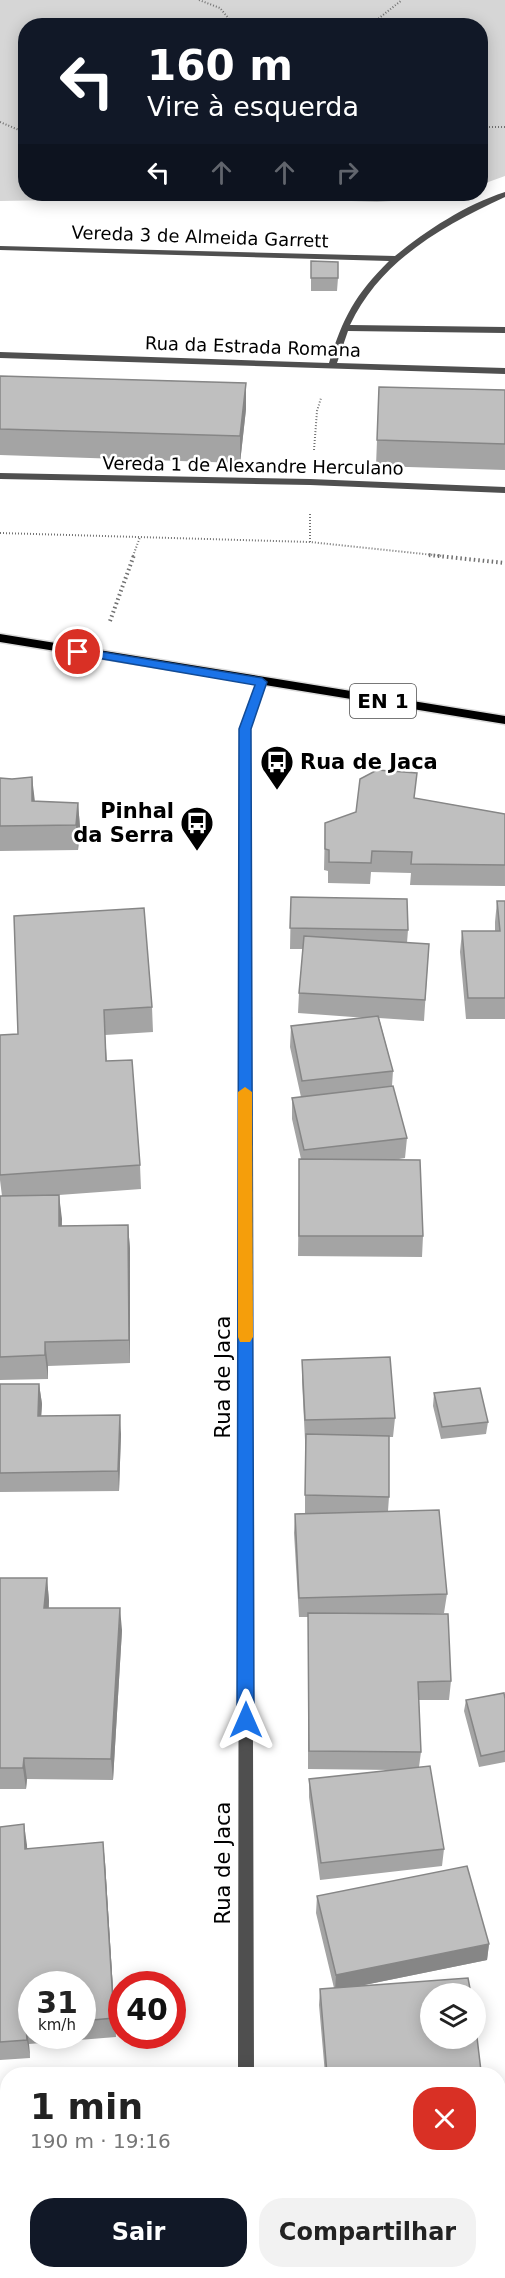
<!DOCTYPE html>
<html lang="pt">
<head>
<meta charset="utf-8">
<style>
  body { margin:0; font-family:"DejaVu Sans",sans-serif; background:#f2f2f2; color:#222; height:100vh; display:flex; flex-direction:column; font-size:22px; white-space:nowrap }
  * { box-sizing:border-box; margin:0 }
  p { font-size:20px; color:#767676 }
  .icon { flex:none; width:33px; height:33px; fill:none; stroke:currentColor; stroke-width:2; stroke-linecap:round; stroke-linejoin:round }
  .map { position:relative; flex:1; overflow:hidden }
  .details { position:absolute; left:0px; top:2067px; width:506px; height:212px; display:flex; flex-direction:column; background:#fff; border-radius:24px 24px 0 0; box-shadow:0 3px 15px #0003 }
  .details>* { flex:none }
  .hud { position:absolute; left:18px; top:18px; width:470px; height:183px; border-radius:24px; box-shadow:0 3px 15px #0003; background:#111827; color:#fff; overflow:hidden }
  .tools { position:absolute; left:420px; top:1983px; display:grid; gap:12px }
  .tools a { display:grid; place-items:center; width:66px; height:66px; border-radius:50%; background:#fff; box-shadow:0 3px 15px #0003; font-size:30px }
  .speed { position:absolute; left:18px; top:1971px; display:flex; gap:12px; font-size:30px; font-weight:700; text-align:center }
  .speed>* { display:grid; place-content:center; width:78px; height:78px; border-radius:50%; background:#fff; box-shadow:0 3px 15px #0003; line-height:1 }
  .speed small { font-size:15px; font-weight:400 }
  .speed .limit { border:9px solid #d22; background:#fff; color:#111 }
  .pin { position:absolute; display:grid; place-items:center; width:51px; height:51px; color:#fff; margin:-26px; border:3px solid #fff; border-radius:50%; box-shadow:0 2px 6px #0007 }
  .me { position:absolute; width:66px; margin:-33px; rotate:0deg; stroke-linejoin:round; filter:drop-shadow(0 0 4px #0008) }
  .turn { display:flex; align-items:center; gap:21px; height:126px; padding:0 30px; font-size:27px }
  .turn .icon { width:78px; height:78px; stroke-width:2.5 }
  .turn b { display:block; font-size:42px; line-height:51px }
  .lanes { display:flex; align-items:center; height:57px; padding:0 30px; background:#0003; justify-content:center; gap:30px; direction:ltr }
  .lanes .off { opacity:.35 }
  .round { display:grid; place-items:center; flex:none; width:63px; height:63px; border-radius:24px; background:#f2f2f2 }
  .head { display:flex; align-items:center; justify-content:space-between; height:102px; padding:0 30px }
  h1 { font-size:36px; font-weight:700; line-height:45px }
  .cta { display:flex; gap:12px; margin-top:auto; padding:12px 30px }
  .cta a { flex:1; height:69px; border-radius:24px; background:#111827; color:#fff; font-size:24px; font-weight:700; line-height:69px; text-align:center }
  .cta a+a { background:#f2f2f2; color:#222 }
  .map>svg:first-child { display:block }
</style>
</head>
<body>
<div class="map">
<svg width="505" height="2278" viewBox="0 0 505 2278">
  <rect width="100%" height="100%" fill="#fff"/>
  <path fill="#d6d6d6" d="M0,0h505v176l-25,9v-159h-454v168h432l-10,3 -71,5 -129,-5 -248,4z"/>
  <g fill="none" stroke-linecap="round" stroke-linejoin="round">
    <g stroke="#dbdbdb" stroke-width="3">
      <path id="primary" d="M0,634l505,82v8l-505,-82z"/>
    </g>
    <path stroke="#717171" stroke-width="2" stroke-dasharray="1 2" stroke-linecap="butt" d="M199,0l21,8 15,18
      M369,26l33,-26
      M0,122l26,11
      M480,127h25
      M314,450l3,-39 4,-13
      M310,514v28
      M0,533l310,9 133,14
      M133,556l7,-19"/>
    <path stroke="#717171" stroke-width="4" stroke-dasharray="1.5 3" stroke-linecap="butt" d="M429,555l76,8
      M110,621l24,-66"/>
    <path fill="#4f4f4f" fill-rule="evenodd" d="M505,192v5c-63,29 -125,64 -155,128l155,2v6l-157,-2 -11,32 168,5v6l-505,-16v-6l329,11c14,-46 26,-68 60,-102l-389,-11v-4l395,10c32,-26 70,-51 110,-64z
      M0,473l310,6 195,8v6l-195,-8 -310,-6z
      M0,2203l8,1v16l-8,-1z"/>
    <path fill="#4f4f4f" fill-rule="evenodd" d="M262,679l5,3 -17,46 4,1346h-16l2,-1346 17,-46z
      M241,2271h16l1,7h-16z"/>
    <use href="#primary" fill="#000" fill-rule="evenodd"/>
  </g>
  <path fill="#a4a4a4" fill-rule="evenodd" d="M311,261l27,17 -1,13h-26z
    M0,376l246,7v26l-6,54 -240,-8z
    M379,387l126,3v80l-129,-4z
    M32,777l2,24 44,2 2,24 -2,23 -78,1v-73l12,1z
    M415,798l90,16v72l-95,-1 1,-12 -40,-1 -1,12 -42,-1v-12l-4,-1 1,-47z
    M291,897l117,33 -1,13 22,1 -5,77 -45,-3 14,53 -1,15 15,52 -2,20 -12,2 30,76 -1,21 -124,-1 1,-77 2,-20 -9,-40v-21l9,-1 -11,-50 1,-21 76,-8 -69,-5 1,-20 4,-44h-13z
    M497,901h8v118h-39l-6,-67 2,-21h33v-9z
    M14,916l138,91 1,25 -48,3 2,26 33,104 1,24 -82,6 3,31 66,-1 2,24v114l-82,3v13l-48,1v-184h2l-2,-16v-145l18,-1z
    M302,1360l93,58 -2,19h-4v60l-1,14 59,83 -3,19 -45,1 52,67 -2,19h-30l2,52 -2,15 25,82 -2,17 -122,14 -11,-83v-18l84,-9 -85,-1v-152h-9l-5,-84 1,-19 10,-1v-73l-3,-60z
    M0,1384h39l3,20 -1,12 80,18 -2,57 -119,1z
    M434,1393l54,29 -2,12 -45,5 -8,-33z
    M0,1578h47l2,23v7l73,22 -9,150 -86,-1 -1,10h-26z
    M505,1699v63l-26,5 -15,-56 2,-11z
    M0,1827l27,18v4l78,13 11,175 -87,7 1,14 -30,2zM32,1984h50v52h-50z
    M317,1896l172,48 -2,16 -123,25 117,86v3h-156l-6,-69 1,-16 14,-1 -18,-75z"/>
  <path fill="#868686" d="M246,383v26l-6,54v-27z
    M32,777l3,25 -3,-1z
    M78,803l2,24 -2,23 -2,-25z
    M59,1195l3,24 -1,31 -2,-24z
    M128,1225l2,24v114l-1,-23z
    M45,1342l3,24v13l-3,-24z
    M39,1384l3,20 -2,32 -2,-20z
    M120,1415l1,19 -2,57 -1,-20z
    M47,1578l2,23 -2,28 -3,-21z
    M120,1608l2,22 -9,150 -2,-21z
    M24,1758l3,21 -1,10 -3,-21z
    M24,1824l3,21 1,25 -3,-21z
    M103,1842l2,20 11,175 -2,-19z
    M489,1944l-2,16 -152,31 1,-16z
    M26,2026l3,18 1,14 -3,-18z"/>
  <path fill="#bfbfbf" stroke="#868686" stroke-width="1.5" d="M311,261l27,1v16h-27z
    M0,376l246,7 -6,53 -240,-7z
    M379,387l126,3v54l-128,-4z
    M377,770l40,3 -3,25 91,16v51l-94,-1 1,-12 -40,-1 -1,12 -42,-1v-12l-4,-1v-26l31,-11 4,-33z
    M32,777v24l46,2 -2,22 -76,1v-48l12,1z
    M291,897l116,2 1,31 -118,-2z
    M497,901h8v97h-37l-6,-67h38z
    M144,908l8,99 -48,3 2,51 26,-1 8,105 -140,10v-140l18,-1 -4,-118z
    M304,936l125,8 -4,56 -126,-7z
    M378,1016l15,55 -91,10 -11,-55z
    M393,1086l14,52 -103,12 -12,-52z
    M299,1159l121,1 3,76h-124z
    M59,1195v31l69,-1 1,115 -84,2v13l-45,2v-161z
    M390,1357l5,61 -90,2 -3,-60z
    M0,1384h39l-1,32 82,-1 -2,56 -118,2z
    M480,1388l8,34 -46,5 -8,-34z
    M306,1434l83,2v61l-84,-2z
    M439,1510l8,84 -148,4 -4,-84z
    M0,1578h47l-3,30h76l-9,151 -87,-1 -1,10h-23z
    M308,1613l140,1 3,67 -33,1 3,70 -112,-1z
    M504,1693l1,6v52l-24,5 -15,-56z
    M430,1766l14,83 -123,14 -12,-84z
    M24,1824l1,25 78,-7 11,176 -32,3v-37h-50v41l-6,1 1,14 -27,2v-215z
    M467,1866l22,78 -153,31 -19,-79z
    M468,1978l3,16h-41v44h46v-9l5,42 -52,3h-102l-7,-85z
    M505,2121v157h-130l49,-7h74v-149z"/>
  <path fill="#1a73e8" stroke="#114b97" stroke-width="1.5" d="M78,648l184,30 5,4 -16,47 3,991 -3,6 -5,2 -6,-2 -3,-6 2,-991 16,-44 -181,-31v-5z"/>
  <path fill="#f59e0b" d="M245,1087l7,5 1,245 -3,5h-10l-2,-5v-245z"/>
  <defs>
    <g id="bus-pin" transform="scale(1.725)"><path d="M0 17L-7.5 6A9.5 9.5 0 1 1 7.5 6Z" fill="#000" stroke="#fff"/><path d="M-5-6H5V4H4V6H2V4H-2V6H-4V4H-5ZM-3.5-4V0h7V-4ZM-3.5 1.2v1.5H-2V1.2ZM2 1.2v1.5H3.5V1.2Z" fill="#fff"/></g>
  </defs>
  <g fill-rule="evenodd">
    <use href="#bus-pin" x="277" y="762"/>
    <use href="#bus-pin" x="197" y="823"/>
  </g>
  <g text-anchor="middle" stroke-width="5" stroke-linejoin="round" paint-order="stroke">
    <g font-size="18" fill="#000" stroke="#fff">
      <text transform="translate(200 237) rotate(2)" y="6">Vereda 3 de Almeida Garrett</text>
      <text transform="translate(253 347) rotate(2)" y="6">Rua da Estrada Romana</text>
      <text transform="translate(253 466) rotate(1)" y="6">Vereda 1 de Alexandre Herculano</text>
    </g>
    <rect fill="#fff" stroke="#4c4c4c" stroke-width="1.5" x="350" y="684" width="66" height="34" rx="4.5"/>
    <g font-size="20" font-weight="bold" fill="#000">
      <text x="383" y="708">EN 1</text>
    </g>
    <g font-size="21" font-weight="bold" fill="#000" stroke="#fff" text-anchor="start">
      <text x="300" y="769">Rua de Jaca</text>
      <text x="174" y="818" text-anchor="end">Pinhal<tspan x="174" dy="24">da Serra</tspan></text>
    </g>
    <g font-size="21" fill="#000" stroke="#fff">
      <text transform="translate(223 1377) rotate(-90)" y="7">Rua de Jaca</text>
      <text transform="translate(223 1863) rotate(-90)" y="7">Rua de Jaca</text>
    </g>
  </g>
</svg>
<div class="tools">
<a><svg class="icon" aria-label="layers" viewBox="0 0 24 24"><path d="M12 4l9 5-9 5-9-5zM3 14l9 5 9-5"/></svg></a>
</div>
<div class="speed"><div>31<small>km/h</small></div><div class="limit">40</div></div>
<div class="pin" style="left:78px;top:652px;background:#d93025"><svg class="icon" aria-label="arrive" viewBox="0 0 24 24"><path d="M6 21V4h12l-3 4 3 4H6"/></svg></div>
<svg class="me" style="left:246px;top:1720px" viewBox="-20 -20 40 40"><path d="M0-17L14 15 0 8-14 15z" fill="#1a73e8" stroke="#fff" stroke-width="4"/></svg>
<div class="hud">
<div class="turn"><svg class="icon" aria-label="left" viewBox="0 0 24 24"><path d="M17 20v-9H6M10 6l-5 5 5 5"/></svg><div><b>160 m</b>Vire à esquerda</div></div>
<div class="lanes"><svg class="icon" aria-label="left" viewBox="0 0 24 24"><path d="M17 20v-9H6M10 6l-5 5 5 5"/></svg><svg class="icon off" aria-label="ahead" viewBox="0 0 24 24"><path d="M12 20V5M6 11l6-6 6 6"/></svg><svg class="icon off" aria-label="ahead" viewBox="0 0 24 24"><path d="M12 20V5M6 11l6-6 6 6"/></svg><svg class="icon off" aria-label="right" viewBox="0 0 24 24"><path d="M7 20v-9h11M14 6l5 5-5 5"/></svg></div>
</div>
<section class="details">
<div class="head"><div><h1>1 min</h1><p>190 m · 19:16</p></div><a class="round" style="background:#d93025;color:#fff"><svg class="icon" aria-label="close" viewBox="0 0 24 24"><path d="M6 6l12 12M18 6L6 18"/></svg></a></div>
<div class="cta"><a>Sair</a><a>Compartilhar</a></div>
</section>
</div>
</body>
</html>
